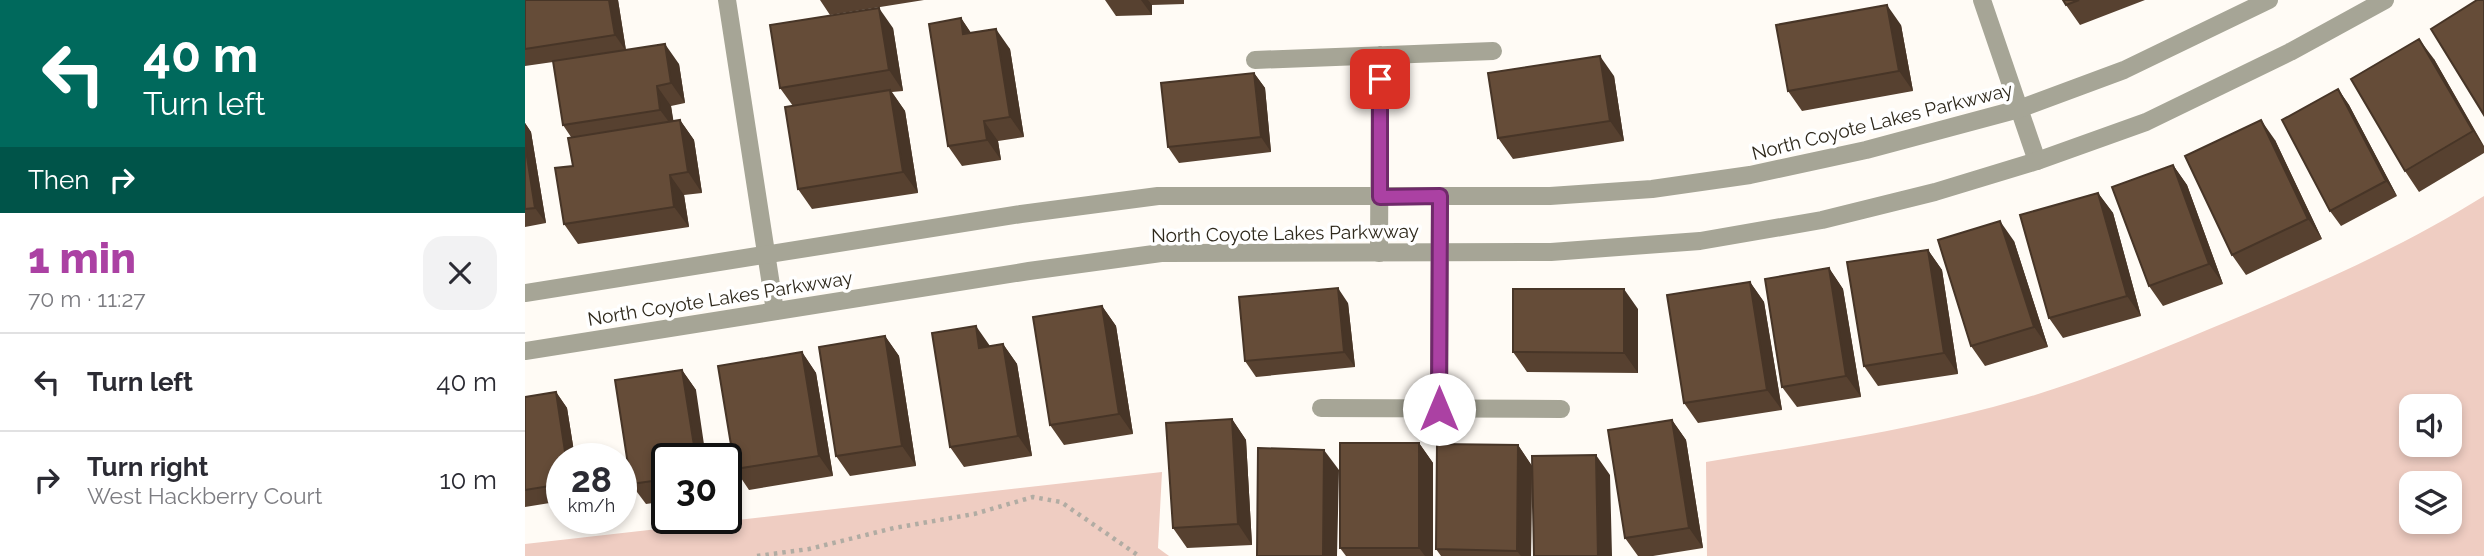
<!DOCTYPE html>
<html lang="en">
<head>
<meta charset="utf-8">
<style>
  body { margin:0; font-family:Raleway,sans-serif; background:#f2f2f3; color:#2b2b33; height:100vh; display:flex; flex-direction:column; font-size:26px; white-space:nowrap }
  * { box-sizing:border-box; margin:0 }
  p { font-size:23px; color:#7c7c81 }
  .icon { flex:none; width:38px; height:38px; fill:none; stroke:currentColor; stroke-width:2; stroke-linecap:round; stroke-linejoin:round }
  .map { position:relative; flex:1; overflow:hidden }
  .side { display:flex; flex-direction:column; background:#fff; width:525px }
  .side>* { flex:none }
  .guide { background:#00695c; color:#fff; overflow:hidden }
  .controls { position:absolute; left:1874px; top:394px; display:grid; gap:14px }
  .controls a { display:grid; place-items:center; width:63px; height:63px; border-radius:14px; background:#fff; box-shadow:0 4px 10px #0003; font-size:35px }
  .speed { position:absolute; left:21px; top:443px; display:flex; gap:14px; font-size:35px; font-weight:700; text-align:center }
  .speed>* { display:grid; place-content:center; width:91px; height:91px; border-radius:50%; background:#fff; box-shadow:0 4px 10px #0003; line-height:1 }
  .speed small { font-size:18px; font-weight:400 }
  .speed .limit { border:4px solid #111; border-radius:10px; background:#fff; color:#111 }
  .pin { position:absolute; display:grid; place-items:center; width:60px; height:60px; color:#fff; margin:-30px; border-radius:14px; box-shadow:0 4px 10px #0006 }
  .me { position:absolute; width:77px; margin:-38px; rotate:0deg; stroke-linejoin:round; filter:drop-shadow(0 0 5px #0008) }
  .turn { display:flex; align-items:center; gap:24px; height:147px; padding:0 28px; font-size:32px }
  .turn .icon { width:91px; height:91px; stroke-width:2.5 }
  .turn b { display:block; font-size:49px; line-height:60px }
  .then { display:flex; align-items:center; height:66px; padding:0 28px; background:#0003; gap:14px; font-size:26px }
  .round { display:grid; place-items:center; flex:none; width:74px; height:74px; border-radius:21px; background:#f2f2f3 }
  .overview { display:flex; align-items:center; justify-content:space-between; height:119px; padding:0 28px }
  h1 { font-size:42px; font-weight:800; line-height:52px; color:#ab41a3 }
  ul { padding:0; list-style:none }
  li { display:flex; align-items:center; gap:21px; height:98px; padding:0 28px; border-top:2px solid #e1e1e2 }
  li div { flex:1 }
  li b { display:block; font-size:26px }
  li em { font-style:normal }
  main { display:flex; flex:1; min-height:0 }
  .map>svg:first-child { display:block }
</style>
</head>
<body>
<main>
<section class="side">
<div class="guide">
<div class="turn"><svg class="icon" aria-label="left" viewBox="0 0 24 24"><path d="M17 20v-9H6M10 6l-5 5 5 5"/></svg><div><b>40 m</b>Turn left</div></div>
<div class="then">Then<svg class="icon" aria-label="right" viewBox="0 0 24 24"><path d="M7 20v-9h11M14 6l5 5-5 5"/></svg></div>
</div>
<div class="overview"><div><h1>1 min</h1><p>70 m · 11:27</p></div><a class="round"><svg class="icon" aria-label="close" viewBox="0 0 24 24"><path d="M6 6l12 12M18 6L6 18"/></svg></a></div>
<ul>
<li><svg class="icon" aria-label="left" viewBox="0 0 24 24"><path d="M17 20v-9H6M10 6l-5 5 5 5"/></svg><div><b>Turn left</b></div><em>40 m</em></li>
<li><svg class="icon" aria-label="right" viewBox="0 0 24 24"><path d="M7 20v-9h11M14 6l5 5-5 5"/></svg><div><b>Turn right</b><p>West Hackberry Court</p></div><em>10 m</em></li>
</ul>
</section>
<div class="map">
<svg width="1959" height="556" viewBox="0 0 1959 556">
  <rect width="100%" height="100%" fill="#fffbf5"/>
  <path fill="#efcdc2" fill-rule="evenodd" d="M1959,196v360h-777l-1,-94c96,-16 192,-30 287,-55 73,-19 145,-48 214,-77 95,-39 191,-80 277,-134zM1886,406h39v38h-39zM1886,483h39v39h-39z
    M637,472l-4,76 11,8h-644v-12z"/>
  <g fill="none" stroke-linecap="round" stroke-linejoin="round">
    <path stroke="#b1aca3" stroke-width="4.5" stroke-dasharray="3.5 5" stroke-linecap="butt" d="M232,556l52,-7 85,-21 80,-14 59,-17 28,5 78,54"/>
    <path stroke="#a6a596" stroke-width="18" d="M202,0l48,311
      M1457,0l55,161
      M730,60l238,-9
      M854,253l1,-198
      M796,408l240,1
      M914,409l1,-213"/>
    <path stroke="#a6a596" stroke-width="18" d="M0,293l496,-79 137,-18h392l102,-7 98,-14 116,-25 153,-41 105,-39 145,-70
      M0,351l504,-80 132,-18 390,-1 149,-11 122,-21 113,-28 102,-31 109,-39 144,-70 95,-52"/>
  </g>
  <path fill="#574130" d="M0,0h93l8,50 53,14 6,39 -14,3 2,15 7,-1 14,20 8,53 -18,2 5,32 -111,17 -14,-20 9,-58 -2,-29 -8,-12 -10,-63 -28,4z
    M295,0h104l-94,15z
    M580,0h79v4l-32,1v10l-36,1z
    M1538,0h82l-65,25 -14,-20z
    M436,18l10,15 39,16 14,88 -26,4 3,19 -39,6 -14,-20z
    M1376,25l12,66 -111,20 -14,-20z
    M368,28l10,63 -11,1 13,19 13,82 -106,16 -14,-20 -5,-83 -13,-18z
    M1909,59l50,87v7l-65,39 -14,-21z
    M729,73l11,15 6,64 -92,11 -11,-16z
    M1089,76l10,65 -111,18 -15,-21z
    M1813,89l11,16 48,91 -56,30 -11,-15z
    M0,123l6,9 15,91 -21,4z
    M1750,140l47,99 -76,36 -14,-20z
    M1648,165l14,20 36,99 -60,22 -14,-20z
    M1573,193l15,20 28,103 -78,22 -14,-20z
    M1489,241l34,106 -63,19 -14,-20z
    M1403,250l14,20 16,104 -80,12 -14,-20z
    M1304,268l14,21 18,108 -64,10 -15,-20z
    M1225,282l14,20 18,108 -84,13 -14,-20z
    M823,303l7,64 -99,10 -11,-16z
    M577,306l14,20 17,108 -69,11 -14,-20z
    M1113,309v64l-111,-1 -14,-20z
    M360,336l14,20 17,110 -66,10 -14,-20z
    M478,344l14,20 15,92 -68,11 -14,-20z
    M277,352l14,21 17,103 -84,14 -14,-21z
    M157,370l14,20 -29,68v43l-21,3 -15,-20z
    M31,392l11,16 8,50h-13v43l-37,6v-110z
    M707,419l14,21 6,105 -65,3 -14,-20z
    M1147,420l14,20 17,108 -50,8h-15l-13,-18z
    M894,443l14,20v93h-87l-6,-8z
    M993,445l14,21 -1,90h-90l-5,-7z"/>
  <path fill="#473527" d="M84,0h9l8,51 -11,-16z
    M616,0h7l4,5v10z
    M1362,5l14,20 12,66 -14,-20z
    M354,8l14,20 10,63 -14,-21z
    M436,18l14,21 -12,-5z
    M471,29l14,20 14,88 -14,-20z
    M1894,39l15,20 50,88 -11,-16z
    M140,44l14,20 6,39 -14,-20z
    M1075,56l14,20 10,65 -14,-20z
    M729,73l11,15 6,64 -10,-15z
    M132,86l14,20 4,24 -15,-20z
    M1813,89l11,16 48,91 -11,-15z
    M365,90l15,21 13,82 -15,-21z
    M155,120l14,20 8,53 -14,-21z
    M1736,120l14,20 47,99 -14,-20z
    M459,121l14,20 3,19 -14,-20z
    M0,123l6,9 15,91 -11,-15 -10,-64z
    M1648,165l14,20 36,99 -14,-20z
    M145,175l14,20 5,32 -15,-20z
    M1573,193l15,20 28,103 -14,-20z
    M1475,221l14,20 34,106 -14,-20z
    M1403,250l14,20 16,104 -14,-21z
    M1304,268l14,21 18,108 -15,-21z
    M1225,282l14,20 18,108 -15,-20z
    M813,288l10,15 7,64 -11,-15z
    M1099,289l14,20v64l-14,-20z
    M577,306l14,20 17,108 -14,-20z
    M451,326l14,20 -11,2z
    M360,336l14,20 17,110 -14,-20z
    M478,344l14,20 15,92 -14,-20z
    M277,352l14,21 17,103 -14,-20z
    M157,370l14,20 10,68h-10z
    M31,392l11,16 8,50h-9z
    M707,419l14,21 6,105 -14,-21z
    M1147,420l14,20 17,108 -14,-20z
    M894,443l14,20v93h-8l-6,-8z
    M993,445l14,21 -1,90h-10l-4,-5z
    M799,450l15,20 -2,86h-14z
    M1071,455l14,20 2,81h-14z"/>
  <path fill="#654c38" stroke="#473527" stroke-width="2" d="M0,0h84l6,35 -90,14z
    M1538,0h16l-13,5z
    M1952,0h7v115l-53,-86z
    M1362,5l12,66 -111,20 -12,-66z
    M354,8l10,62 -109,18 -10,-63z
    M436,18l2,16 33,-5 14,88 -26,4 3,19 -39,6 -19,-122z
    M1894,39l54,92 -68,40 -54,-92z
    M140,44l6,39 -14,3 3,24 -97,15 -10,-64z
    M1075,56l10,65 -112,17 -10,-65z
    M729,73l7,64 -93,10 -7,-64z
    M1813,89l48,92 -56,30 -48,-91z
    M365,90l13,82 -105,17 -13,-82z
    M155,120l8,52 -18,3 4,32 -110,17 -9,-56 18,-2 -5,-28z
    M1736,120l47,99 -76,36 -47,-99z
    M0,144l10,64 -10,1z
    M1648,165l36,99 -60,22 -37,-99z
    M1573,193l29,103 -78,22 -29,-103z
    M1475,221l34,106 -63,19 -33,-106z
    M1403,250l16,103 -80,13 -17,-104z
    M1304,268l17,108 -64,11 -17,-108z
    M1225,282l17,108 -83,13 -17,-108z
    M813,288l6,64 -99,9 -6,-64z
    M988,289h111v64l-111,-1z
    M577,306l17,108 -69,11 -17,-108z
    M451,326l3,22 24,-4 15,92 -68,11 -18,-114z
    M360,336l17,110 -66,10 -17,-109z
    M277,352l17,104 -84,13 -17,-103z
    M157,370l14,88h-29v21l-36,5 -16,-104z
    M31,392l10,66h-4v26l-37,6v-93z
    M707,419l6,105 -65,4 -7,-105z
    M1147,420l17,108 -64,10 -17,-108z
    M815,443h79v105h-79z
    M912,444l81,1 -1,106 -81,-2z
    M733,448l66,2 -1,106h-66z
    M1071,455l2,101h-64l-2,-100z"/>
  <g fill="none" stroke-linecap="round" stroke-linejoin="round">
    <g stroke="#6f2a6a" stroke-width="18">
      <path id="route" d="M855,79v118l60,-1 -1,213"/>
    </g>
    <use href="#route" stroke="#ab41a3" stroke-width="12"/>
  </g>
  <g text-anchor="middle" stroke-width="7" stroke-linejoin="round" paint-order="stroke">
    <g font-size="19" fill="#2e281b" stroke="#fff">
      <text transform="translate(1357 121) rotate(-14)" y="7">North Coyote Lakes Parkwway</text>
      <text transform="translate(760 233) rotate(-1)" y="7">North Coyote Lakes Parkwway</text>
      <text transform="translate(195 298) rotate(-9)" y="7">North Coyote Lakes Parkwway</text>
    </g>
  </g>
</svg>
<div class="controls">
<a><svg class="icon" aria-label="sound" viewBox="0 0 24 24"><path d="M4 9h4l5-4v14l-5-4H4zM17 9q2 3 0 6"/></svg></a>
<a><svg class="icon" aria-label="layers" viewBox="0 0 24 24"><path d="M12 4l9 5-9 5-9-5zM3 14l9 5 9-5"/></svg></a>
</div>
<div class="speed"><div>28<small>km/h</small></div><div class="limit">30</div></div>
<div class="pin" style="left:855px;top:79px;background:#d93025"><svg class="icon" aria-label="arrive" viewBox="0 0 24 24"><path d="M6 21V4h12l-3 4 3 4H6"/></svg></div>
<svg class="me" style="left:914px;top:409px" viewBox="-20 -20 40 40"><circle r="19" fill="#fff"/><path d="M0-13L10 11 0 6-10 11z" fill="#ab41a3"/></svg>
</div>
</main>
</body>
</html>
